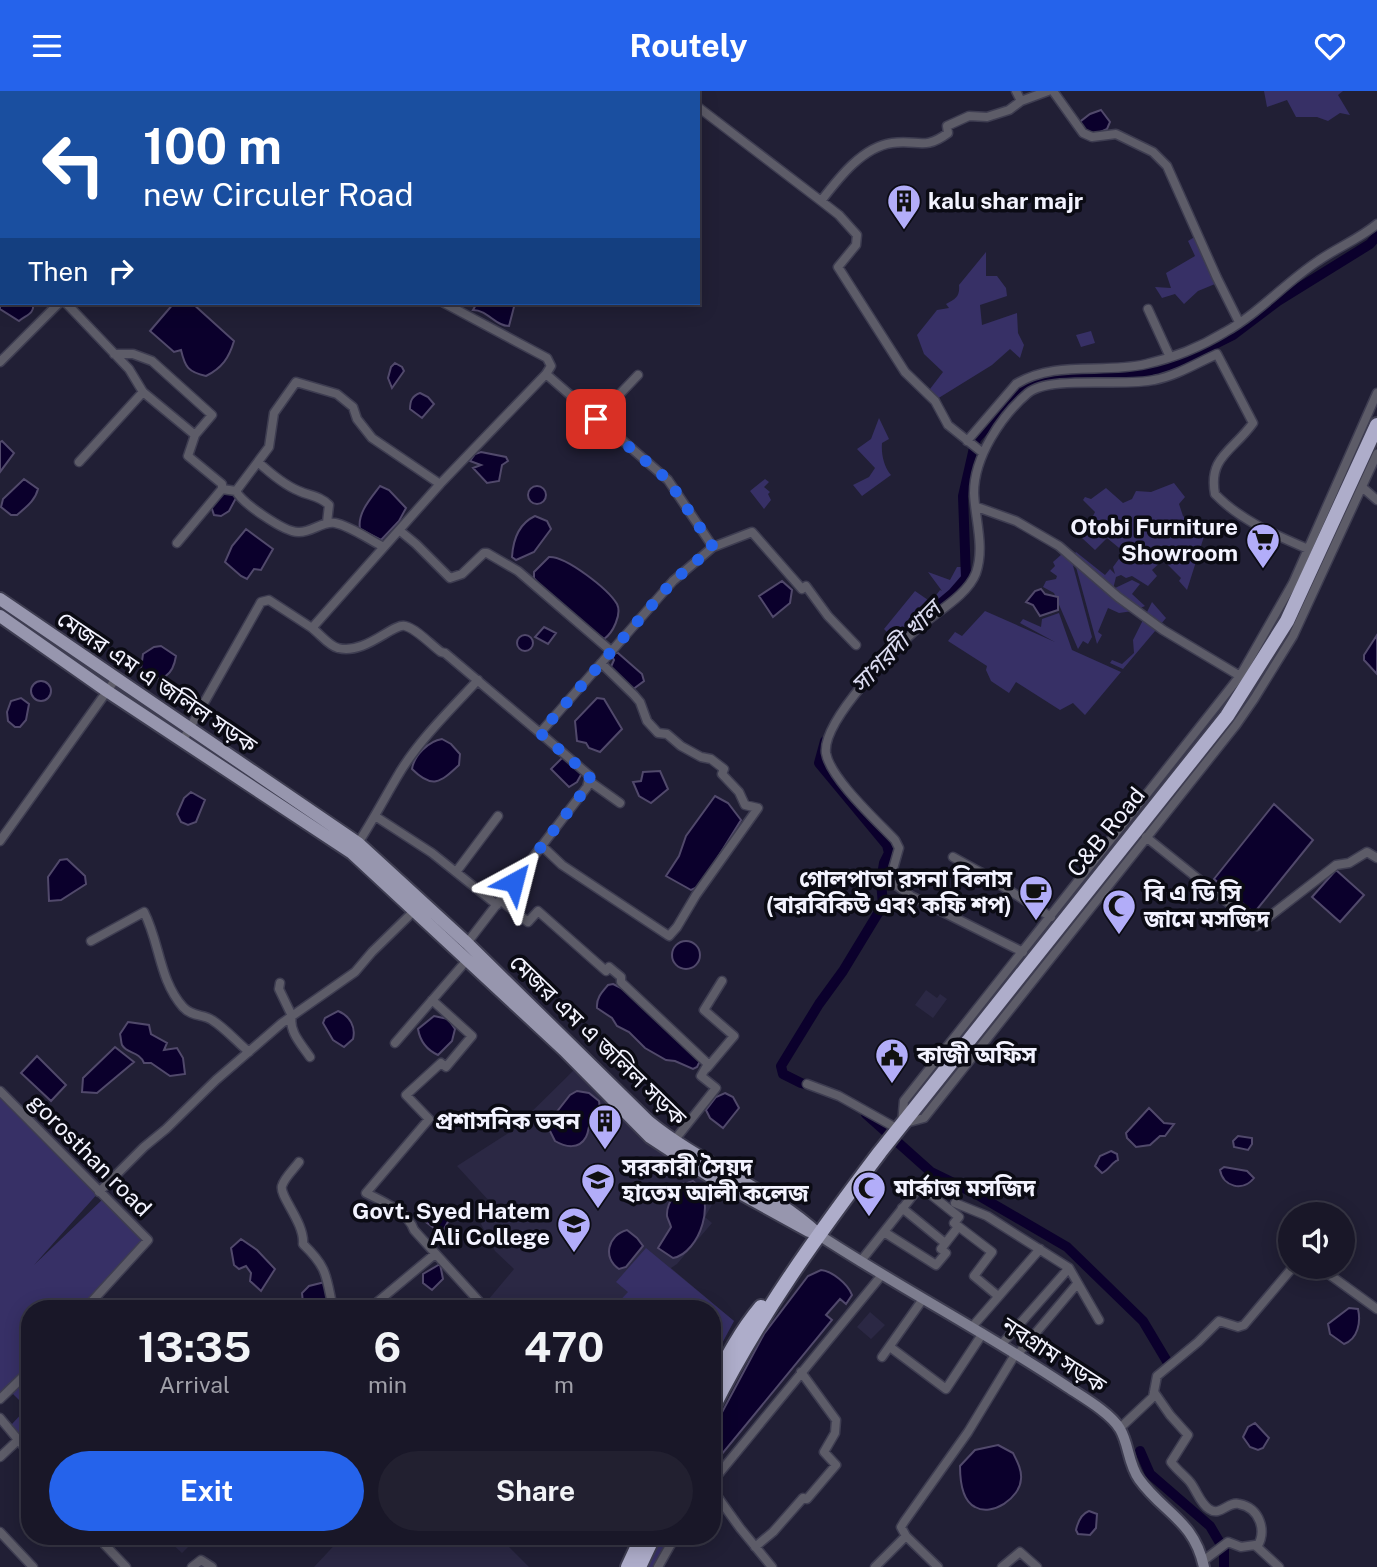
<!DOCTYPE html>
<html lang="en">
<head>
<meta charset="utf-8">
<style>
  body { margin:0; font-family:"Public Sans","Noto Sans Bengali",sans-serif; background:#222030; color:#f1f3f6; height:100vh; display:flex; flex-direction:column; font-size:26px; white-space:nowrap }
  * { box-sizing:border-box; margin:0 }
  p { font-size:23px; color:#9f9fa8 }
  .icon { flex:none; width:38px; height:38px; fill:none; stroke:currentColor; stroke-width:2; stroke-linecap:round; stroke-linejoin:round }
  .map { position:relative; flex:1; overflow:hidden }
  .side { position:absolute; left:21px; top:1209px; width:700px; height:245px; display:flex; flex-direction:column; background:#191728; border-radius:28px; box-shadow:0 4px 18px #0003,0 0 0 2px #373645 }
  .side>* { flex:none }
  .top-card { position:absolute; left:0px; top:0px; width:700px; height:214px; box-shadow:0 4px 18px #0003,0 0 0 2px #373645; background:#1a4fa0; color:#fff; overflow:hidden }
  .fabs { position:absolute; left:1278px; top:1111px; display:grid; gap:14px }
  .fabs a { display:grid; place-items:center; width:77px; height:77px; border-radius:50%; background:#191728; box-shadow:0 4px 18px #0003,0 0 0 2px #373645; font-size:35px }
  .pin { position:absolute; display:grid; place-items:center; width:60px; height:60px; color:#fff; margin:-30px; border-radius:14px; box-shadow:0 4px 10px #0006 }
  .me { position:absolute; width:77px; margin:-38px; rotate:38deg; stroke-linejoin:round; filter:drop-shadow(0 0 5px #0008) }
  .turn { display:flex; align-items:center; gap:24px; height:147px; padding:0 28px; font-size:32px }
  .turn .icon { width:91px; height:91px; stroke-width:2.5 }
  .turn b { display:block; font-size:49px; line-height:60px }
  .then { display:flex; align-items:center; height:66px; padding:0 28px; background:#0003; gap:14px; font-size:26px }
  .eta { display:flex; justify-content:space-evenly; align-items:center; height:119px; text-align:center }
  .eta b { font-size:42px; font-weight:700; line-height:49px }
  .button { display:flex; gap:14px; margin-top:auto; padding:14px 28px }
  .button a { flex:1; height:80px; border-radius:42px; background:#2563eb; color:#fff; font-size:28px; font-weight:700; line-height:80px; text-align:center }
  .button a+a { background:#222030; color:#f1f3f6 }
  header { display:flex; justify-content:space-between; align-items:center; height:91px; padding:0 28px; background:#2563eb; color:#fff; font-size:32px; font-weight:700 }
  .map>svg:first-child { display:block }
</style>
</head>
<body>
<header><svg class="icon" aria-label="menu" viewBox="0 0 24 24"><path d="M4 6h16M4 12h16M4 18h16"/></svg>Routely<svg class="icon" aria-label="heart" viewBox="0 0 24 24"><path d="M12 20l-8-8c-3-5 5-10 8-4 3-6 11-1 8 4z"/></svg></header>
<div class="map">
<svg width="1377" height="1476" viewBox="0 0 1377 1476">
  <rect width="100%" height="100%" fill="#211f35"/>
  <path fill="#2b2844" d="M926,899l11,8 3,-4 7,5 -14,19 -18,-13z
    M574,979l63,61 84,58 -16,28 7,6 -35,41 -6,4 63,53 -22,41v-53h-215l-9,-9 26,-31 -19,-18 -14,-27 10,-21 -34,-37 56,-36z
    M870,1221l15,13 -14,14 -14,-12z
    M175,1446h8l8,7 -9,9 -12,-11z
    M342,1446h157l30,30h-215z"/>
  <path fill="#373066" d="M1264,0h79l-5,4 12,20 -10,-2 -12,8 -11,-4h-21l-9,-17 -20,7z
    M1196,145l19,48 -17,7 -14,13 -9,-10 -13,4 -7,-11 16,1 -5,-15 29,-17 -7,-15z
    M986,161v24h11l9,12 1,8 -27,9 2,20 35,-12 1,20 6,12 -4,13 -10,-9 -18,16 -55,34 -7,-10 13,-17 -19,-18 -7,-19 20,-25 12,-2 -3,-4c10,-5 14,-8 13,-19z
    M1091,240l4,12 -14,4 -5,-12z
    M879,327l10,21 -7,4c-1,11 2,24 9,32l-29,21 -9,-11 16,-8 6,-9 -18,-19 14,-10z
    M765,388l4,3 -5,5 6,5 -2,2 3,6 -7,9 -14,-18z
    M1174,392l11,14 -6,7 4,12 12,10 7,-6 5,7 -20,63 -8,-9 2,-3 -18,-18 -11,10 5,6 -9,10 -16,-10 -6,2 -5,-3 -5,2 -3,12 19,-9 8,4 -8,10 13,12 -12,5 -14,2 -11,-5 -10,24 4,3 -5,9 -24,-88 3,-4 29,23 5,-6 5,5 -2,-7 11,-15 -17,-14 -12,12 -13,-12 3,-10 12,4 9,-11 -9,8 -9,-3 7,-14 -12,-12 2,-3 6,2 15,-11 17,15 9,-4 4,-8 15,1z
    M1062,463l9,4 21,79 -4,7 -5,-3 -5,8 -24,-56 -11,-6 3,-6 10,-2 1,-3 -7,-5 5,-5 -2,-4z
    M957,476h4v16l-13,15 -52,43 -12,-12 31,-38 16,11 9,-12 2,1 -14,-19 22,8z
    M1152,511l14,16 -43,51 -13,-6 2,-3 10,4 12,-11 -1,-13z
    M985,520l70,31 -35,-19 3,-4 18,8 1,-8 17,-6 13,37 49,22 -36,43 -12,-12 -13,7 -44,-28 -7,11 -18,-12 -5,-11 1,-4 -39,-25 7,-9 7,4z
    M0,1000l99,101 -65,73 70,-67 44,42 -63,69h-55v61l-30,29z
    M646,1157l88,73 -22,41v-53h-100l16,-17 -12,-10z
    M21,1291l9,10v41l-8,6 -11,-14 16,-17 -16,-16z
    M653,1446h16l-15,30h-15z"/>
  <path fill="#0b002c" stroke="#51496b" stroke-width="2" d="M1101,19l9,12 -3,7 -13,6 -17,-11 13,-10z
    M0,211l33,1c2,11 -7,12 -14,18l-19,-12z
    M174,212h18l42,38c-5,17 -12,27 -28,35 -18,-4 -21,-9 -25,-26l-7,2 -24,-21z
    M477,212h38l-6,23c-14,0 -21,-16 -36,-16z
    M395,272l7,4 2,4 -12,17 -4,-10 3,-11z
    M420,302l8,4 6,7 -12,14 -12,-9c0,-8 2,-13 10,-16z
    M2,350l12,12 -14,19v-30z
    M481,361l25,5 2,4 -6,4 -3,16 -12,2 -14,-15 8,-3 -11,-4 5,-7z
    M24,388l14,10c-3,12 -12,18 -21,26h-6l-10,-8 2,-8z
    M528 404a9 9 0 1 1 18 0a9 9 0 1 1-18 0Z
    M380,395l9,4 17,18 -7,13 -18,19 -21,-11c-3,-16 11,-31 20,-43z
    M221,401l10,1 5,5 -7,13 -8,5 -7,-1 -3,-9z
    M535,425l12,5 4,8 -17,23 -18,8 -4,-3c1,-17 6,-33 23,-41z
    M246,438l27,20 -12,21 -7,-1 -7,10 -6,-3 -16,-14 7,-16z
    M549,466c17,-1 59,32 68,47 5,10 -4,29 -13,35 -24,-18 -52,-37 -70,-61v-6z
    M782,490l10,9 -2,13 -17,14 -14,-21z
    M1041,498l4,5 13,3v13l-18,6 -7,-11 -7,-3 9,-11z
    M544,536l12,6 -8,11 -13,-7z
    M1377,544v39l-13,-14v-5z
    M517 552a8 8 0 1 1 16 0a8 8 0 1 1-16 0Z
    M161,555l15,10c-3,19 -13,27 -33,21l-2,-9 2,-14 11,-7z
    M614,562h4l24,21 2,7 -12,9 -22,-21 4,-9 -2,-4z
    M31 600a10 10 0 1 1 20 0a10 10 0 1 1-20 0Z
    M21,607l8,6 -3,16 -6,7h-5l-7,-6 -1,-9 4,-11z
    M597,607l7,1 18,30 -22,23 -11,-4 -3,-5 -9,-2 -2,-20z
    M442,648l9,5 9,10 -1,11c-19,18 -27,24 -47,4 2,-14 17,-28 30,-30z
    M563,666l19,16 -5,9 -8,5 -18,-18z
    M660,680l8,18 -17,14 -12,-7 -6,-14 8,-1 2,-9z
    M191,701l14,8 -9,22 -8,3 -7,-3 -4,-8 7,-16z
    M715,705l13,7 13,17 -41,66 -9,4 -25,-14 13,-20 7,-20z
    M1274,713l39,36 -59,73 -40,-34z
    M67,768l18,17 1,8 -25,16 -12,1 -1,-24 12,-17z
    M1336,779l28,25 -24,27 -28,-25z
    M672 864a14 14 0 1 1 28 0a14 14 0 1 1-28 0Z
    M613,893l10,5 77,72 -3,6 -4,2 -18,-8 -9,-1 -21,-12 -16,-16 -12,-6 -5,-8 -15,-10c-1,-10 5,-16 11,-23z
    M338,920c12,5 18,16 15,28l-9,8 -11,-7 -10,-17 2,-5z
    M434,925l14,3 7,10 -3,12 -14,14c-11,-5 -18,-14 -20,-26z
    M128,931l21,3 2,9 16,9 -3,7 13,-2 6,10 2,16 -15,2 -19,-13h-7c-5,-12 -17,-9 -22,-18 -1,-3 -1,-7 -2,-11z
    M115,956l19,15 -37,31 -15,-1 1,-14z
    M37,965l29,29 -15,16 -30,-28z
    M577,1000l12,2 10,8c2,10 -3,13 -8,20 -3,5 -2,11 -5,16 -7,13 -21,10 -31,4l-6,-12 -10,-6 4,-9h12l15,-19z
    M725,1002l8,4 6,11 -16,20 -13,-10 -4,-8 10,-13z
    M1149,1017l15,15 10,1 -9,12h-5l-10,9 -14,2 -9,-9 -1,-5z
    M1238,1045l14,2v6l-4,6 -14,-3 -1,-6z
    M1111,1060l6,3 1,6c-6,2 -9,10 -16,13l-7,-7 5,-10z
    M1224,1076l23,4 7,7c-11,14 -31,9 -34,-8z
    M693,1090c25,17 7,72 -20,77l-15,-10 13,-21c-1,-4 -3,-7 -4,-11 -1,-14 13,-32 26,-35z
    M435,1116l10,2 6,7 -8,15h-5l-15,-11 -1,-5 3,-5z
    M627,1139l10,8 6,8 -17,21 -7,2c-17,-11 -11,-34 8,-39z
    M241,1148l16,11 18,19 -14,22 -11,-10 1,-8 -5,-7 -7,3 -5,-4 -3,-17z
    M440,1173l3,15 -11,11 -9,-7v-9z
    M821,1179c11,1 27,14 31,25l-6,9 -6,-5 -14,16 6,5 -110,134 -10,-7v-16l52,-97 44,-58z
    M325,1191l5,27h-22l-5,-6 -1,-10 7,-7z
    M1349,1217l9,1c3,13 0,30 -14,35l-14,-10 -2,-10z
    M1255,1332l14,15 -6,10 -5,2 -8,-3 -7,-10 5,-10z
    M998,1354l15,8c4,8 9,17 8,26 -1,19 -29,38 -46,28 -14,-7 -15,-28 -15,-41l15,-16z
    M1089,1420l8,3 -1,14 -6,7 -12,-1 -2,-4c2,-9 5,-16 13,-19z"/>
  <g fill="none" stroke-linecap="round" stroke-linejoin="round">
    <path stroke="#0b002c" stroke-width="10" d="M869,581l26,-30 58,-49 13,-15 -3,-82 13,-57 44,-50 13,-8 26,-5 93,-5 31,-11 50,-25 45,-34 92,-57 7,-8
      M816,996l-15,-4 -18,-9 -2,-8 38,-62 24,-33 40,-66 -2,-24 3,-18 5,-10 -2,-8 -68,-82 6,-22
      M866,1023l65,58 45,22 91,53 76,74 25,42
      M1140,1360l10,23 60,52 10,17
      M1224,1457v19"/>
    <g stroke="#3e3d51" stroke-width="11">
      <path id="street" d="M75,0l2,2
        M283,0l2,2
        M428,0l2,2
        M484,0l1,2
        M562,0l2,2
        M680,0l2,2
        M1016,0l5,10 27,-10
        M1053,0l30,42 9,4 24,-3 37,18 14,14 50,112 22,44
        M129,2l2,-2
        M215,2l1,-2
        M366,2l2,-2
        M603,2l2,-2
        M698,16l123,94 18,14 18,20 -1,10 -18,22 67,105 30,29 13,24 35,28
        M821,110c17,-22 41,-54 71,-58 26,-4 32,8 56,-10l-1,-7 22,-10 18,1 22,-7 12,-9
        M0,160l2,1
        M66,212l63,66 14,23 52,43 -7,21 34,28v5l14,2c6,12 48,41 62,41 13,1 24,-11 37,-9 16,3 34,17 49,24
        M444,212l103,55 4,8 -5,8 122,106 45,67 -40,34 -133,152 50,43 -3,11 -120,156
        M1148,218l22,48
        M114,263h19l19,7 60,54 -17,20
        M0,271l59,-59
        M1377,302l-84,190 -53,93 -336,425 -2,23 22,-6 312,-393 18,-26 39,-63 84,-182
        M596,328l42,-44
        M967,350l49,-57c39,-24 87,-10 130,-20 27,-6 56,-18 79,-32 34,-19 61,-50 93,-71 20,-14 41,-22 59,-37
        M79,371l64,-70
        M258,371c12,11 26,23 41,29 11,5 21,5 30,14l-2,18
        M1362,396l15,13
        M236,400l33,-44 5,-34 22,-31 41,12 16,13 4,12 15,19 68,46
        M977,416l39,14 43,25 59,51 45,33 77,46
        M399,439l17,14 34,34 12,-4 22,-21h3l31,18 93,80
        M177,452l45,-54
        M713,456l39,-15 50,57 4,-3 22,30 28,29
        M312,537c8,6 17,18 26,20 27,7 55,-25 67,-22 12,3 26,19 36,26l4,1 95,80
        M183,649l78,-138 8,-2 43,28 128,-144 106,-110
        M589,690l31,22
        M375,725l57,37 65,52
        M1146,746l111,89 79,-61 13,-2 18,-11 10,6
        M0,750l115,-161
        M358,752c14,-21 26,-44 39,-66 20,-35 53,-67 81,-97
        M542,755l20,19 107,71 8,-9 19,-32 62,-87 -13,-3 -6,-13 -17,-18 2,-5 -13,-10 -10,-2 -20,-11 -14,-12 -9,-1 -11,-12 -7,-19 -6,-7 -33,-32
        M953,766l27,15 71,45
        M456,781l42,-56
        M500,809l28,22 10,-11 68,60 3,-4 12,10v5l87,82 -7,12 15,12 -43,54
        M91,850l53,-29c16,31 15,68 39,95 9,10 20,7 29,13 13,8 25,22 37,32
        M1023,861l-112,-56 -19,-14 -1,-6 8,-28 -4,-8c-18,-19 -65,-62 -69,-87 -4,-33 72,-109 97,-129 17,-14 45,-30 53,-51 9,-26 -1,-54 -2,-80 0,-36 27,-77 54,-100 22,-18 96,-6 126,-13 22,-4 43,-17 63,-26l36,69c-20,28 -45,34 -38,71 25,26 60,41 93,55
        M280,892l-1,6 13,27c-4,15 10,29 18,41
        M432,909l40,36 -26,31 -5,-4 -35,32 23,24 -63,74c16,8 42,19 48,37l72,79
        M395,952l72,-83
        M707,977l27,-32 -30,-26 18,-29
        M807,993l32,12 59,33
        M0,1000l148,149 -63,69
        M299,1071c-5,7 -15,16 -17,24 -3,10 23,37 21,58 25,24 23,32 30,65
        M920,1095l39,31 -5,6 38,29 -18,24 24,20
        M99,1101l45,-45 22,-18 50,-49 66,-57 73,-51 17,-20 45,-44
        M955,1112l32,13 82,52 30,52
        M902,1117l43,35
        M884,1141l52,33 10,-12 -5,-4 17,-22
        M860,1171l65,-82
        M1319,1176l58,42
        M369,1218l66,-55
        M972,1236l68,-78
        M1002,1253l67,-76
        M890,1256l56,42 37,-56
        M1018,1263l59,-70
        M882,1266l41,-58
        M1154,1301l16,23 18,20 -17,27c6,8 13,13 19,20 7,9 10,21 19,27 11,8 19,-8 30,-5 21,4 28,27 18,43
        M0,1308l30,-29
        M0,1327l30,36
        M1120,1337l33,-31 4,-21 41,-34 21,-21 19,6 6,-2 49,-58
        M0,1366l17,-16
        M712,1391l169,-206
        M712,1398l28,39 32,39
        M0,1441l33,35
        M906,1445l32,31
        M101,1446l4,8 21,22
        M755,1456l18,-15 30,-34 4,1 29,-34 -12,-13 11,-19 1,-13 -35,-48
        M1203,1470l25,-19 13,5 14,-2 24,22
        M192,1476l9,-7 11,7
        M658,1476l17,-30
        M875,1476l31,-31 -5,-9 3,-5 64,-90 48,-79
        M1002,1476l18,-15 17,15"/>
    </g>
    <g stroke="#3e3d51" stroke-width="14">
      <path id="secondary" d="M819,1144c81,53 166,97 247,151 15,10 45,27 54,43 9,15 8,35 19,50 24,34 55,41 65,88"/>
    </g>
    <g stroke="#3e3d51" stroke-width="16">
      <path id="primary" d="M0,508l358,244 109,100 182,179c53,43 121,67 170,113
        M0,525l107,75 245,162 212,197 86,87 61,40 98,54"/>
    </g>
    <g stroke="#3e3d51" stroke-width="18">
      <path id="highway" d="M713,1294c14,-28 28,-54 48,-78
        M712,1318c46,-92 106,-175 168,-257l347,-436 60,-95 90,-196
        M628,1476l14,-30
        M639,1476l14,-30"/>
    </g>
    <use href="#street" stroke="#5d5c68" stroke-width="8"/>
    <use href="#secondary" stroke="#7d7d8f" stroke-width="10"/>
    <use href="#primary" stroke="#9796ae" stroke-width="12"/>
    <use href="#highway" stroke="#aeadca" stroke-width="14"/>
  </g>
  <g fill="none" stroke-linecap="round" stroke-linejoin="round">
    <path stroke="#2563eb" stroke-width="12" stroke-dasharray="0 21.6" d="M514,791l73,-95 3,-11 -50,-43 133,-152 40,-34 -45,-67 -72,-61"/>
  </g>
  <defs>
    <g id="building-pin" transform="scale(1.75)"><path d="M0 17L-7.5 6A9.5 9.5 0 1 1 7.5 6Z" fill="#b2adf9" stroke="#0b0b14"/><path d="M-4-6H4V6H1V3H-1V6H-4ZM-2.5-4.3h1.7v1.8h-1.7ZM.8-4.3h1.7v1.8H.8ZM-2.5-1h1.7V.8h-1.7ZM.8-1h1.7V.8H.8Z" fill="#111"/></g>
    <g id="supermarket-pin" transform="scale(1.75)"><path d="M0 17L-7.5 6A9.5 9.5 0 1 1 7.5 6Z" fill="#b2adf9" stroke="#0b0b14"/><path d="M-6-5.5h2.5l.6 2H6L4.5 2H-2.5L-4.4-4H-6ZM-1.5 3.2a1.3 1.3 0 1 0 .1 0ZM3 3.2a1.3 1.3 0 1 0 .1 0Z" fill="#111"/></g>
    <g id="cafe-pin" transform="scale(1.75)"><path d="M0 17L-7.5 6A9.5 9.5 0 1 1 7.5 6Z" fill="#b2adf9" stroke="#0b0b14"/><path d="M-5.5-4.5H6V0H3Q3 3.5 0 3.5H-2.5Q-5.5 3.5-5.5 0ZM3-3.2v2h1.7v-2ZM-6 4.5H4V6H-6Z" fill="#111"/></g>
    <g id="mosque-pin" transform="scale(1.75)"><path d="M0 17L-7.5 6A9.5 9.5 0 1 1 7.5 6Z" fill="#b2adf9" stroke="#0b0b14"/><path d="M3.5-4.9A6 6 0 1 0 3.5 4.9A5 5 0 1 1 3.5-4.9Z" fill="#111"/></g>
    <g id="civic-pin" transform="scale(1.75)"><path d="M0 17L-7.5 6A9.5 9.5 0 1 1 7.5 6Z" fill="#b2adf9" stroke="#0b0b14"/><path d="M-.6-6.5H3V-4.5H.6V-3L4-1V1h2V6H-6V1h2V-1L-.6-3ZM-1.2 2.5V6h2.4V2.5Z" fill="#111"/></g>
    <g id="university-pin" transform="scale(1.75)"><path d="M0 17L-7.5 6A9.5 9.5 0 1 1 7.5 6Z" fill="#b2adf9" stroke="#0b0b14"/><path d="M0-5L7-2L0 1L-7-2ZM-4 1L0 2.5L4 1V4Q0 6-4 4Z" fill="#111"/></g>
  </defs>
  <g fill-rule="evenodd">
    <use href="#building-pin" x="904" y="110"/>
    <use href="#supermarket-pin" x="1263" y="449"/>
    <use href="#cafe-pin" x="1036" y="801"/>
    <use href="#mosque-pin" x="1119" y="815"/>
    <use href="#civic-pin" x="892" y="964"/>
    <use href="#building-pin" x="605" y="1030"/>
    <use href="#university-pin" x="598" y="1089"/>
    <use href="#mosque-pin" x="869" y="1097"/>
    <use href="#university-pin" x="574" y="1133"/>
  </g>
  <g text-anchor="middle" stroke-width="7" stroke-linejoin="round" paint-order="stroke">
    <g font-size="23" font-weight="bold" fill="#f3f3ff" stroke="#0b0b14" text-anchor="start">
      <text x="928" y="118">kalu shar majr</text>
      <text x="1238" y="444" text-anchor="end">Otobi Furniture<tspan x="1238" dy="26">Showroom</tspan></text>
      <text x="1012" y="796" text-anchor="end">গোলপাতা রসনা বিলাস<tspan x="1012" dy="26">(বারবিকিউ এবং কফি শপ)</tspan></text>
      <text x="1144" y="810">বি এ ডি সি<tspan x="1144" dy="26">জামে মসজিদ</tspan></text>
      <text x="917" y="972">কাজী অফিস</text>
      <text x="580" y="1038" text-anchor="end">প্রশাসনিক ভবন</text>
      <text x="622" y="1084">সরকারী সৈয়দ<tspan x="622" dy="26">হাতেম আলী কলেজ</tspan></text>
      <text x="894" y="1105">মার্কাজ মসজিদ</text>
      <text x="550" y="1128" text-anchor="end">Govt. Syed Hatem<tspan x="550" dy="26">Ali College</tspan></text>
    </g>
    <g font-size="23" fill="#f3f3ff" stroke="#0b0b14">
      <text transform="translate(157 591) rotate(34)" y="8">মেজর এম এ জলিল সড়ক</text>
      <text transform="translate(1106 741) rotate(-51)" y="8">C&amp;B Road</text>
      <text transform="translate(598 949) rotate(44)" y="8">মেজর এম এ জলিল সড়ক</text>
      <text transform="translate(90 1064) rotate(45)" y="8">gorosthan road</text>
      <text transform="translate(1054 1264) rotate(33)" y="8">নবগ্রাম সড়ক</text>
    </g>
    <g font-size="24" font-style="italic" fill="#dbdbf0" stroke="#0b0b14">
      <text transform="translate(896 556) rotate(-46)" y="8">সাগরদী খাল</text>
    </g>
  </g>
</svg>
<div class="fabs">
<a><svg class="icon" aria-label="sound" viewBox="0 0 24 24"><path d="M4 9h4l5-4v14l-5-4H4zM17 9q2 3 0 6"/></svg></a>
</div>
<div class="pin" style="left:596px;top:328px;background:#d93025"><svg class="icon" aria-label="arrive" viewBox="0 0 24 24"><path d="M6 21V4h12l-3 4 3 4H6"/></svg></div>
<svg class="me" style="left:514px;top:791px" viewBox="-20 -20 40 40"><path d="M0-17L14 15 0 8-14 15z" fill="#2563eb" stroke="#fff" stroke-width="4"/></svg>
<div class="top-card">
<div class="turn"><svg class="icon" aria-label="left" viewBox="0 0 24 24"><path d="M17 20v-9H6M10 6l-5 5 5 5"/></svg><div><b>100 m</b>new Circuler Road</div></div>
<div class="then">Then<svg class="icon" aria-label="right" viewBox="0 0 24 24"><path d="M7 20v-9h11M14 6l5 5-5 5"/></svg></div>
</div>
<section class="side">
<div class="eta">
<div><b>13:35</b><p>Arrival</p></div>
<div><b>6</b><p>min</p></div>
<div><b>470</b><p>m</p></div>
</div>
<div class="button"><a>Exit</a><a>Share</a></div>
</section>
</div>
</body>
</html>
